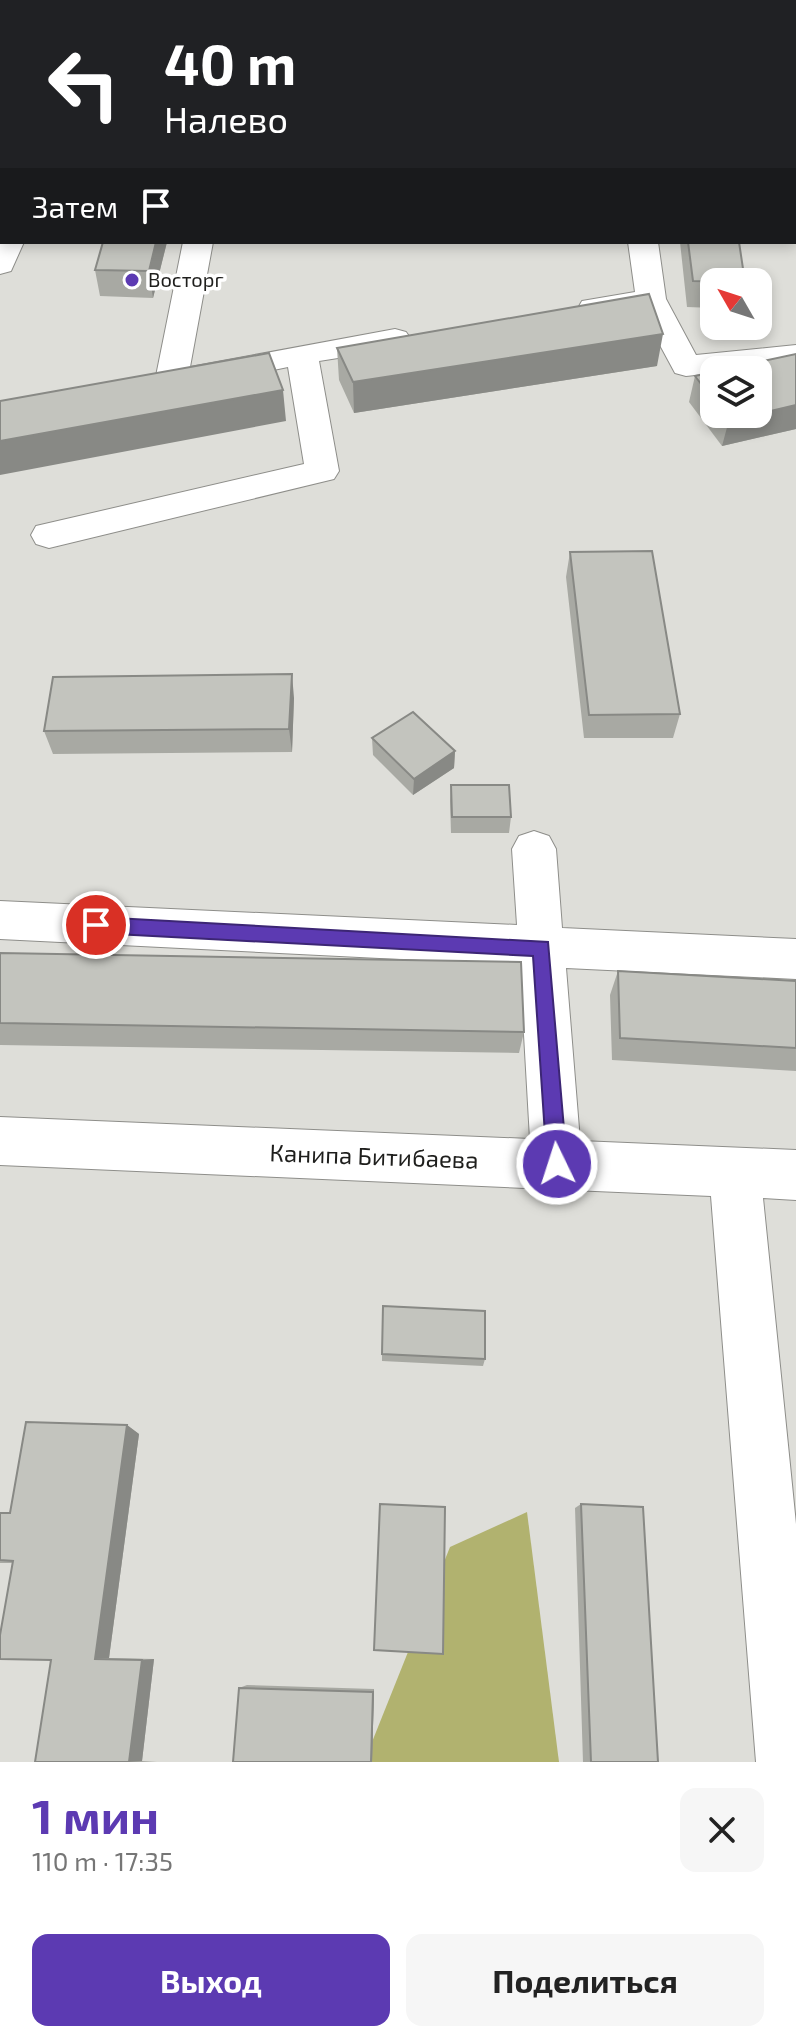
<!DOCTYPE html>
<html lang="ru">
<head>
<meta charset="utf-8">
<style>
  body { margin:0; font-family:"Exo 2",sans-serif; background:#f6f6f6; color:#222; height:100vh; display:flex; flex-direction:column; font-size:30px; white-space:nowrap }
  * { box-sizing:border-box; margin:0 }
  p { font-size:26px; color:#767676 }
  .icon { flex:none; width:44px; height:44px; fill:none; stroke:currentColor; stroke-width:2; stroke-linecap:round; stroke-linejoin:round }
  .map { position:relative; height:1762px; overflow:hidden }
  .details { display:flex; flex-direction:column; background:#fff; flex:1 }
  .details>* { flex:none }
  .banner { position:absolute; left:0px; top:0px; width:796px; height:244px; box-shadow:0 4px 12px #0003; background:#202124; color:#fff; overflow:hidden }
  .needle { width:52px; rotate:309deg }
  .fabs { position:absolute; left:700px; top:268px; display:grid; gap:16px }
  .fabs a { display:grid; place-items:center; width:72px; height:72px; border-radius:16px; background:#fff; box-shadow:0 4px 12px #0003; font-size:40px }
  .pin { position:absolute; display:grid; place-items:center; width:68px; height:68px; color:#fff; margin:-34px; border:4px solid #fff; border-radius:50%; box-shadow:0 2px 8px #0007 }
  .me { position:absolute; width:88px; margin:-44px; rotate:356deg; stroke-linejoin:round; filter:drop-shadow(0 0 6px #0008) }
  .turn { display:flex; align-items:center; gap:28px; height:168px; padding:0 32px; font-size:36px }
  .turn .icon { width:104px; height:104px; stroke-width:2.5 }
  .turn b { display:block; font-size:56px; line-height:68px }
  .then { display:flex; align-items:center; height:76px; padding:0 32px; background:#0003; gap:16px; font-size:30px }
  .round { display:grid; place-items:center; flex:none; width:84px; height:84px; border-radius:16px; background:#f6f6f6 }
  .summary { display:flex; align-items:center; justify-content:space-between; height:136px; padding:0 32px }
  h1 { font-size:48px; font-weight:700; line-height:60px; color:#5c3ab2 }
  .cta { display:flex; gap:16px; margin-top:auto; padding:16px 32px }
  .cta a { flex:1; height:92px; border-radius:16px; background:#5c3ab2; color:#fff; font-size:32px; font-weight:700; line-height:92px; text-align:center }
  .cta a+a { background:#f6f6f6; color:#222 }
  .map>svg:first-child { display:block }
</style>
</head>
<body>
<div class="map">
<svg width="796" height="1762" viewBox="0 0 796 1762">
  <rect width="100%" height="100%" fill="#deded9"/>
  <path fill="#b1b26f" d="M527,1512l32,250h-195l86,-215z"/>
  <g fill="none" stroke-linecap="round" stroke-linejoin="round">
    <g stroke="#8e8e8a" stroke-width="2">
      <path id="minor" d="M463,0h24v2h-24z
        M794,136h2v16h-2z
        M0,235l2,7h22l-13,29 -11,3z
        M183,242h30l-23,125 205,-38 11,3 5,7 -5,7 -11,3 -76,12 20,110 -5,8 -285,69 -13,-4 -5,-9 5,-9 268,-62 -16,-97 -117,24 -11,-3 -5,-7z
        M628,242h30l8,57 30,56 100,-10v20l-82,5v3l-28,3 -11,-3 -34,-63 -48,7 -11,-2 -4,-7 4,-7 53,-9z
        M534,831l15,5 7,13 6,79 234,11v40l-230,-11 14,173 216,9v50l-33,-2 33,326v238h-40l-45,-566 -711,-31v-48l530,22 -10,-174 -520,-26v-38l517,24 -5,-76 7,-13z"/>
    </g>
    <g stroke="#8f8bb0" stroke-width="2">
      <path id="major" d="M54,0h24l-25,2z
        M0,21h2v14h-2z
        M794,51h2v16h-2z"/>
    </g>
    <use href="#minor" fill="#fff" fill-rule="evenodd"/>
    <use href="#major" fill="#e0dcff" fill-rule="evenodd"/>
  </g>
  <path fill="#a8a9a3" d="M0,0h16l-1,2h-13v1h-2z
    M134,0h225v2h-169z
    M632,0h164v13h-2v-11h-161z
    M0,60h2v131h-2z
    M794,85h2v43h-2z
    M103,242h64l-14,56 -53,-2 -5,-26z
    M680,242h59l-25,40v26l-27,-1z
    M337,348l320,18 -303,47 -15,-33z
    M796,354v75l-74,17 -33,-44 6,-26 19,-4v42h44z
    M570,552l110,162 -7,24h-89l-18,-161z
    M294,698l-2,54 -239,2 -9,-23z
    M372,738l83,13 -1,17 -41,27 -40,-40z
    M451,785l60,32 -2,16h-58l-1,-32z
    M0,953l524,79 -5,21 -519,-8z
    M618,971l178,10v90l-184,-11 -2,-65z
    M382,1354l103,5 -2,7 -101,-5z
    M127,1425l12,9 -30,224 45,1 -12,102 15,1h-122l16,-102 -39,-97h-12v-50h10z
    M581,1504l77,258h-75l-8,-254z
    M247,1685l127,4 -2,73h-139l6,-74z"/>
  <path fill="#888985" d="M156,242h11l-14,56 -4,-27z
    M663,334l-6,32 -303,47 -1,-31z
    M283,390l3,31 -286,54v-34z
    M796,405v24l-74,17 7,-26z
    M292,674l2,24 -2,54 -3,-23z
    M455,751l-1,17 -41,27 1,-16z
    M127,1425l12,9 -30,224 -14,1z
    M154,1659l-12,102 -13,1 13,-102z
    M374,1689l-2,73h-1l2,-70z"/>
  <path fill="#c3c4be" stroke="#888985" stroke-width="2" d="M0,60h2v100h-2z
    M794,85h2v25h-2z
    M103,242h53l-7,29 -54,-1z
    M688,242h51l6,40 -52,-1z
    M649,294l14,40 -310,48 -16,-34z
    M269,353l14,37 -283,51v-40z
    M796,354v51l-38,9v-44h-36z
    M714,372v29l-19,-25z
    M724,414h33l-28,6z
    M652,551l28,163 -91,1 -19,-163z
    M292,674l-3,55 -245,2 9,-54z
    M413,712l42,39 -41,28 -42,-41z
    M451,785h58l2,32h-59z
    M0,953l521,9 3,70 -524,-9z
    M618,971l178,10v67l-176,-10z
    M383,1306l102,5v48l-103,-5z
    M26,1422l101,3 -32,234 47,1 -13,102h-94l16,-102 -51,-1v-24l13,-74 -13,-1v-47h10z
    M380,1504l65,3 -2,147 -69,-4z
    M581,1504l62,3 15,255h-67z
    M239,1688l134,4 -2,70h-138z"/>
  <path fill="#5c3ab2" stroke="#3c2674" stroke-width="2" d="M96,917l452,25 19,222 -3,8 -7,3 -7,-3 -3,-8 -14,-208 -437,-23 -7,-2 -3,-6 3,-6z"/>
  <circle fill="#5c3ab2" stroke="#fff" stroke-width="3" cx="132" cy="280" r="8"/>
  <g text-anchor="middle" stroke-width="7" stroke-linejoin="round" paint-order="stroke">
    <g font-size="20" fill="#1e1e1c" stroke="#fff" text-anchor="start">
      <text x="148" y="287">Восторг</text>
    </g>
    <g font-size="24" fill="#1e1e1c" stroke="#fff">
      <text transform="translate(374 1157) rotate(2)" y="8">Канипа Битибаева</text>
    </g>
  </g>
</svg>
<div class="fabs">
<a><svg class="needle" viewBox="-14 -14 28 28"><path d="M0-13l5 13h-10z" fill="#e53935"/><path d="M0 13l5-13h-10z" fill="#767676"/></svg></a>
<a><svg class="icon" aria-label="layers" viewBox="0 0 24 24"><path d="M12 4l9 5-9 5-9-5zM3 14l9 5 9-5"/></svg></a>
</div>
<div class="pin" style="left:96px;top:925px;background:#d93025"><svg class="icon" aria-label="arrive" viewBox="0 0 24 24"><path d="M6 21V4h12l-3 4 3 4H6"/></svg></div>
<svg class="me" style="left:557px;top:1164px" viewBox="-20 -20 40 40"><circle r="17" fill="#5c3ab2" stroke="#fff" stroke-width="3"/><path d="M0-11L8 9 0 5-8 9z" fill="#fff"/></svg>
<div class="banner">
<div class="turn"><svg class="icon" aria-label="left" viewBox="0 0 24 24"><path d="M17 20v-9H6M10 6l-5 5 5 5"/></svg><div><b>40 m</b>Налево</div></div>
<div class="then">Затем<svg class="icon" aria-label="arrive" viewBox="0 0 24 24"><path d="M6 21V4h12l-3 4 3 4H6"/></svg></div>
</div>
</div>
<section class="details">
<div class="summary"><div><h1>1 мин</h1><p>110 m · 17:35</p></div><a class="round"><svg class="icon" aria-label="close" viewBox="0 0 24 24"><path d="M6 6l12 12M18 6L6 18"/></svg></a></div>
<div class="cta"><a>Выход</a><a>Поделиться</a></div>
</section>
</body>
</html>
